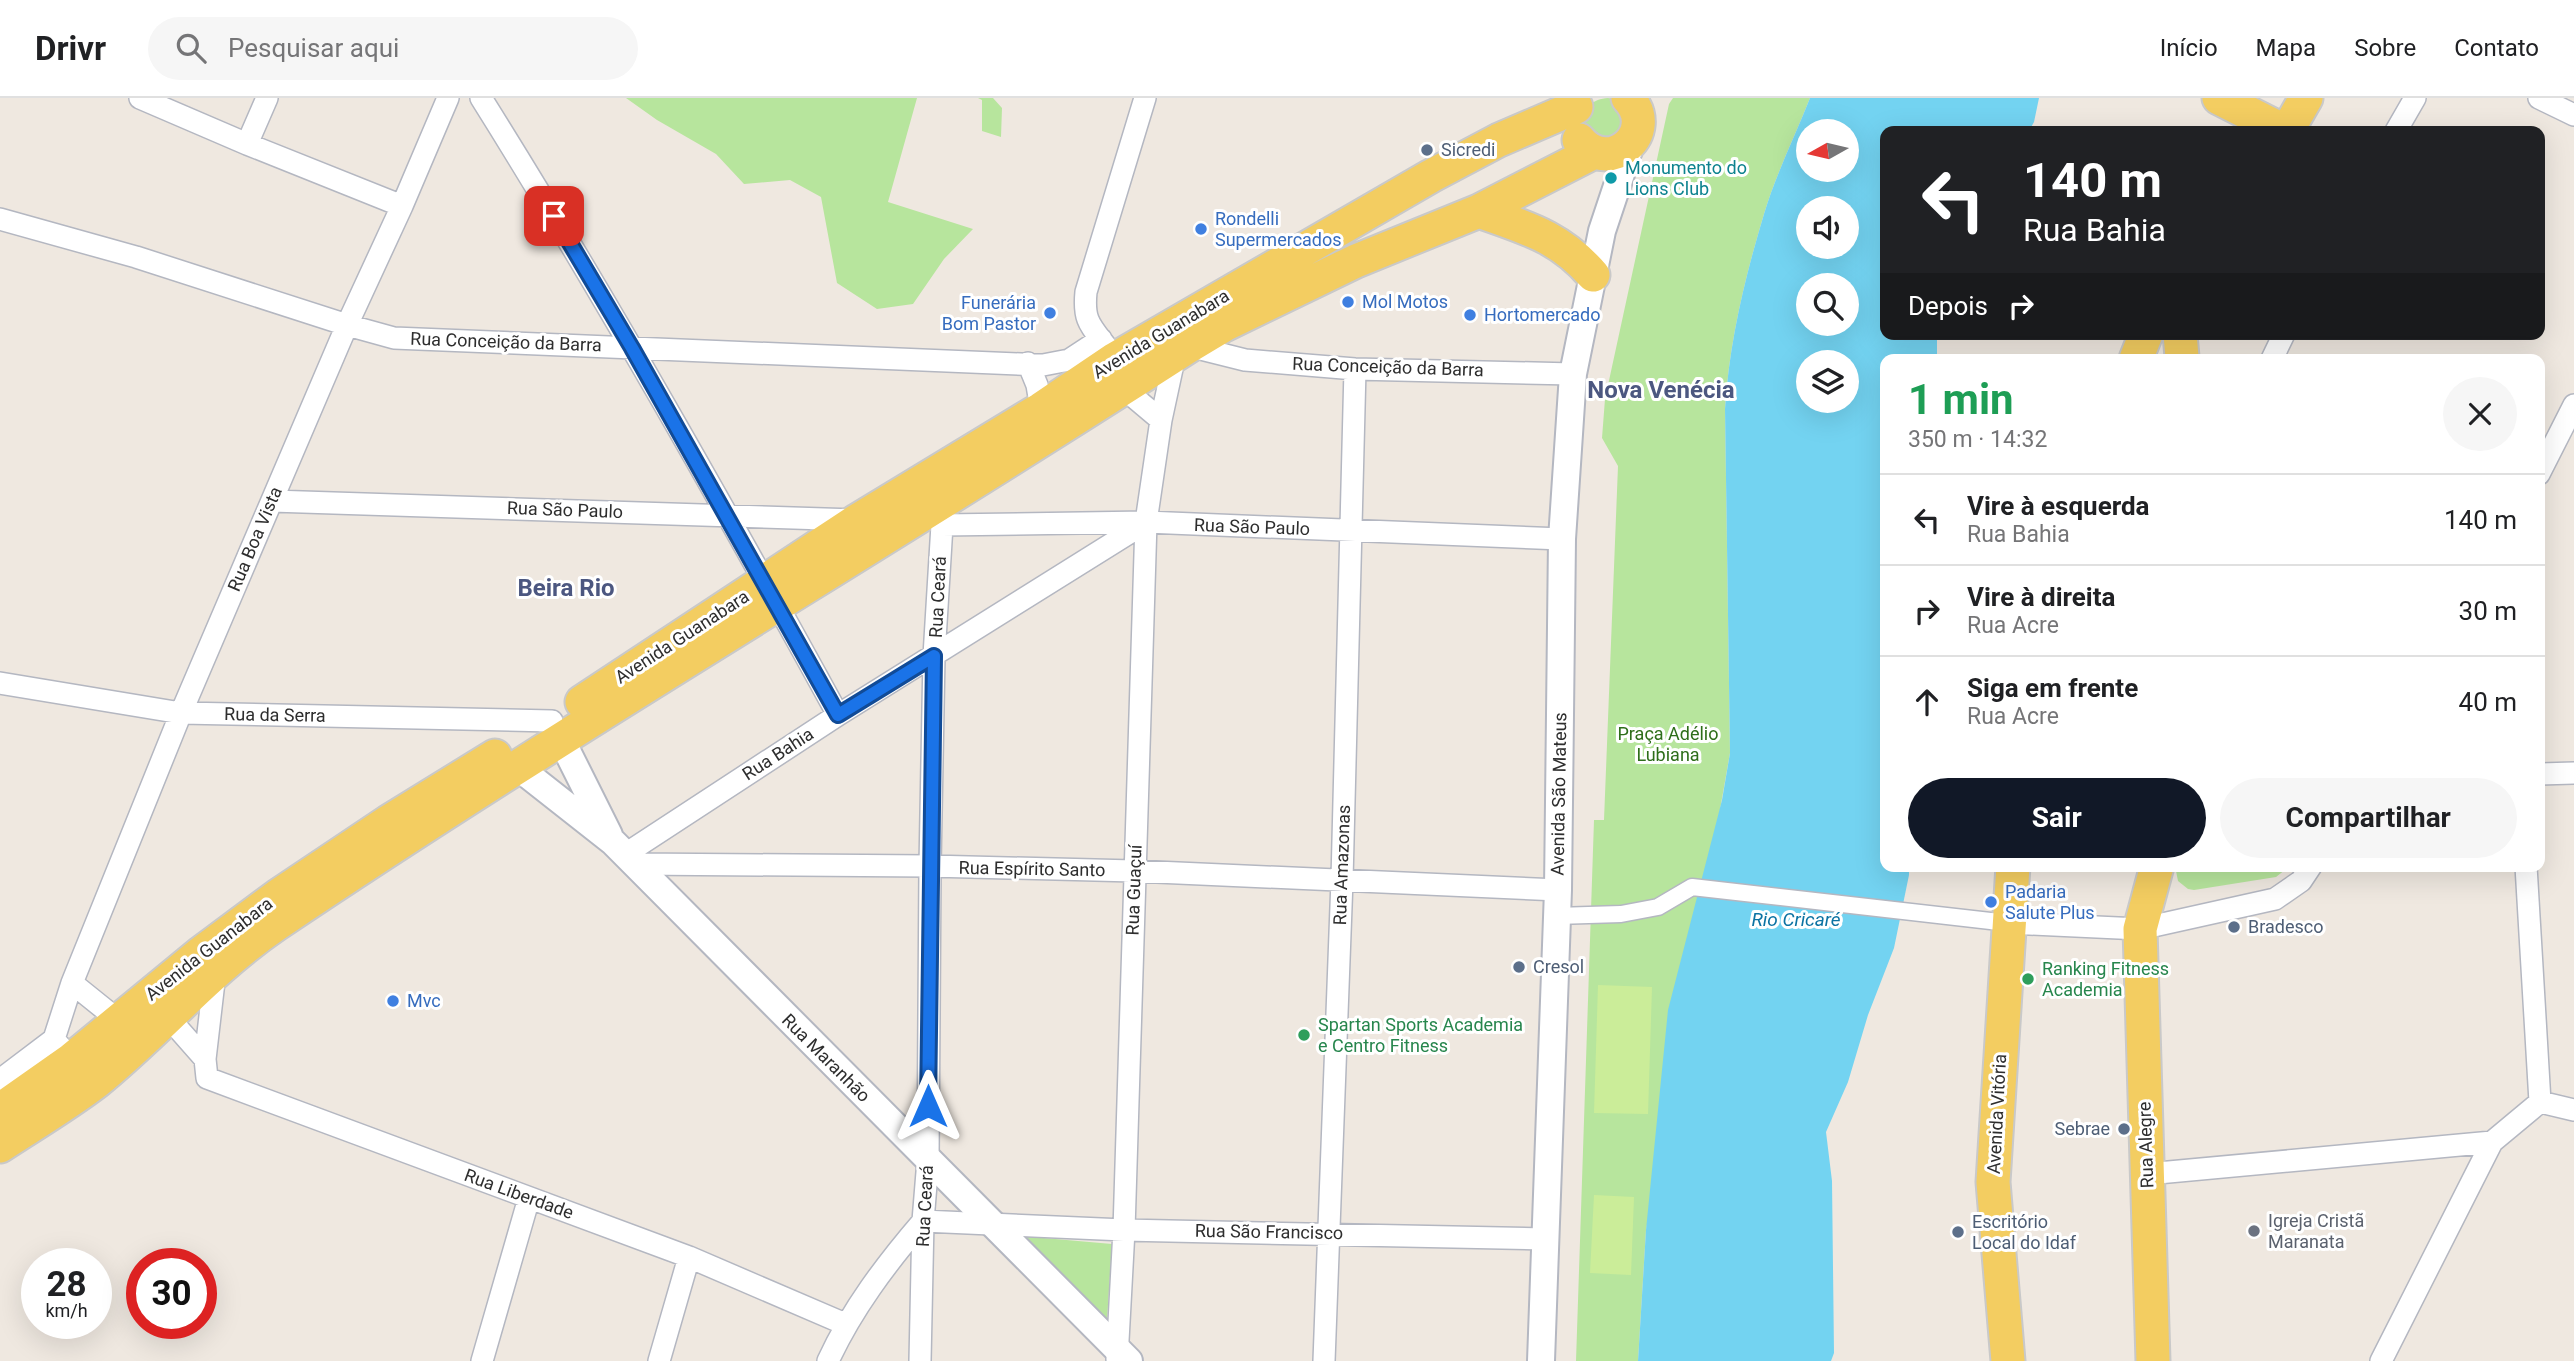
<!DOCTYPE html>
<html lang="pt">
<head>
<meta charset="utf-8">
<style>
  body { margin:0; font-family:Roboto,sans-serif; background:#f6f6f6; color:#202124; height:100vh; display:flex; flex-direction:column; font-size:26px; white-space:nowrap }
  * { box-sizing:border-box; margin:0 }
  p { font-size:23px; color:#757577 }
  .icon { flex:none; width:38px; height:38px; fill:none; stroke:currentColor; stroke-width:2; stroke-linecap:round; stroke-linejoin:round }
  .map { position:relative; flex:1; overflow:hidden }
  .drawer { position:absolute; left:1880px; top:256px; width:665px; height:518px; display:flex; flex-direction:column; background:#fff; border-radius:14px; box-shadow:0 7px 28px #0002 }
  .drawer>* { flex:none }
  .hud { position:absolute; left:1880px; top:28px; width:665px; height:214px; border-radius:14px; box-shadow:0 7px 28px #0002; background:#202124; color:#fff; overflow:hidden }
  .needle { width:46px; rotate:262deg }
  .fabs { position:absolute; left:1796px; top:21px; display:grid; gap:14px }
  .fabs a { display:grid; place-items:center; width:63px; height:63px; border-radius:50%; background:#fff; box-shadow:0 7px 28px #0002; font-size:35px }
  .speed { position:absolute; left:21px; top:1150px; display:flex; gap:14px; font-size:35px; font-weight:700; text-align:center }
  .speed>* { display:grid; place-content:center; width:91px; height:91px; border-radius:50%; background:#fff; box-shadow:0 7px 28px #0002; line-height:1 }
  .speed small { font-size:18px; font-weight:400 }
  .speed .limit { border:10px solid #d22; background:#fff; color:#111 }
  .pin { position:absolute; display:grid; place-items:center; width:60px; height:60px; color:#fff; margin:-30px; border-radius:14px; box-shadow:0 4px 10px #0006 }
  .me { position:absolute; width:77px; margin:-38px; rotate:0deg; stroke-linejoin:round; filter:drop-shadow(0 0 5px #0008) }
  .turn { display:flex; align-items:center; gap:24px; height:147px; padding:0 28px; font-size:32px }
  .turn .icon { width:91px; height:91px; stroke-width:2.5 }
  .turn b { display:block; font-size:49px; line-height:60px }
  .then { display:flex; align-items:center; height:66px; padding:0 28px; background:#0003; gap:14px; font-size:26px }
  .round { display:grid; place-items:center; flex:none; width:74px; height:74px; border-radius:37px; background:#f6f6f6 }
  .summary { display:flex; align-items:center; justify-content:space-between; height:119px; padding:0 28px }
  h1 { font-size:42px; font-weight:700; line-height:52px; color:#1e9e55 }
  .primary-button { display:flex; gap:14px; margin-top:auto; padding:14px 28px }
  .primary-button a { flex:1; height:80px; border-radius:42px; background:#111827; color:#fff; font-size:28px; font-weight:700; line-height:80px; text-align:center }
  .primary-button a+a { background:#f6f6f6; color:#202124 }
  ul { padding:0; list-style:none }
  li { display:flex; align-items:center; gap:21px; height:91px; padding:0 28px; border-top:2px solid #e0e0e0 }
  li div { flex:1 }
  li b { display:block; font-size:26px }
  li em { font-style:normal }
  header { display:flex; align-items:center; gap:42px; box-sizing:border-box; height:98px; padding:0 35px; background:#fff; border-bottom:2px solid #e0e0e0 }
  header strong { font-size:33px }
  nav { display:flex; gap:38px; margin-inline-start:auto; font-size:24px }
  .search { width:490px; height:63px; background:#f6f6f6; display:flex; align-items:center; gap:18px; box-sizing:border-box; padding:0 24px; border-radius:38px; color:#757577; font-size:26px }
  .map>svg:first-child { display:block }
</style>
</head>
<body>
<header>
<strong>Drivr</strong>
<div class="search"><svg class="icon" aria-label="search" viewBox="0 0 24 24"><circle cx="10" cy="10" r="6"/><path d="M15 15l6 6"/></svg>Pesquisar aqui</div>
<nav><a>Início</a><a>Mapa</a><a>Sobre</a><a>Contato</a></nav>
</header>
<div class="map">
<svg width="2574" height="1263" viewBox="0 0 2574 1263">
  <rect width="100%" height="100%" fill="#efe8e0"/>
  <path fill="#b7e59d" d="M626,0h291l-29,104 85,27 -29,30 -31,45 -36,5 -40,-26 -16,-86 -31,-17 -46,4 -28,-30 -59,-34z
    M978,0h15l9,10 -1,29 -19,-6v-31z
    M1608,0l5,1 14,23 -18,20 -24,-14c-4,-17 5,-29 23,-30z
    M1673,0h137c-15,38 -34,76 -46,116 -19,63 -35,129 -39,195l5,344 -84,477 -8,131h-62l18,-541h10l14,-354 -16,-28 3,-39 64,-295z
    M2175,768h115l-14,11 -82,13 -6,-1 -10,-8z
    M1021,1138l91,8 -5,76z"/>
  <path fill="#cbed99" d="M1598,887l54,2 -4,127 -54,-1z
    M1594,1097l40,2 -3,78 -41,-2z"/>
  <path fill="#73d3f1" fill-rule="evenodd" d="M1810,0h229l-5,24 -5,9h-144v203h52v25h-52v507h24v9l-15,73 -26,67 -20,67 -22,50 6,49 2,172 -3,8h-193l8,-131 22,-220 54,-210 8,-47 -5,-344c4,-66 20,-132 39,-195 12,-40 31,-78 46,-116zM1808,33h38v39h-38zM1808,110h38v39h-38zM1808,187h38v39h-38zM1808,264h38v39h-38z"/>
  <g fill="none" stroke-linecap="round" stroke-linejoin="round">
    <g stroke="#b4b7c1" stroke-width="19">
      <path id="pedestrian" d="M1556,818l65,-2 37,-7 34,-20 316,36"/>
    </g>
    <g stroke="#b4b7c1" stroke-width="24">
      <path id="minor" d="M140,0l107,46 155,62
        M481,0c126,201 243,409 357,617
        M2539,0l35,17
        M2396,33l19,-33
        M247,46l20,-46
        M0,121l136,38 211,68 47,13 649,27 26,-5 32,-21
        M1189,248l56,14 110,9 218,5
        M1108,251c-17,-23 -25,-27 -22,-57l59,-194
        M2272,261l12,-25
        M1028,265l9,22 4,24
        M1123,290l38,32
        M2539,376l35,-69
        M272,403l584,19
        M942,427l204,-3 416,17
        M0,585l181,30 371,8
        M2539,676l35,-1
        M624,757l214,-140 307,-192
        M633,766l297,2 204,5 424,19
        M2526,768l14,236
        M2008,825l132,6 135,-30 26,-18 10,-15
        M213,873l2,2 -10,86 2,19 482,179 156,67
        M72,885l46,37
        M160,910l45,51
        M79,970l-25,-29 18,-56 109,-270 166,-388 55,-119 46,-108
        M0,982l54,-41
        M2540,1004l34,8
        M2147,1076l345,-32
        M1117,1261l7,-129 22,-708 15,-102 14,-65
        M482,1263l47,-163
        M659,1263l30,-104
        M828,1263c24,-52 58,-97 95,-140l201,9 420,9
        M920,1263l3,-140 5,-61 2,-294 4,-210 8,-131 -11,-17
        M1324,1263l18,-481 13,-511
        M2381,1263l111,-219 48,-40"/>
    </g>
    <g stroke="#b4b7c1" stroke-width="30">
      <path id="tertiary" d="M562,643l47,94
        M519,670l94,74 516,519
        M1541,1263l17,-471 4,-351 11,-165 29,-143 30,-90"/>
    </g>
    <g stroke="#c9c9c9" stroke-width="37">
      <path id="primary" d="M2219,0l65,33
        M2287,33l19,-33
        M1579,42c31,37 81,-8 49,-42
        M1479,113c47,17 80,25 114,64
        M2180,236l2,23
        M2136,261l10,-25
        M582,604l276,-182 183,-111 74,-50 316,-183 68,-36 77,-33
        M0,1012l71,-50 130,-107 78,-58 109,-73 107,-66
        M0,1048c32,-21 66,-41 96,-64 62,-50 113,-112 179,-157 299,-201 611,-383 914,-579l35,-21 132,-64 123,-50 115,-59
        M2008,1263l-15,-179 20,-316
        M2153,1263l-13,-432 17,-63"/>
    </g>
    <use href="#pedestrian" stroke="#fff" stroke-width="16"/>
    <use href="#minor" stroke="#fff" stroke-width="21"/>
    <use href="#tertiary" stroke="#fff" stroke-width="26"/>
    <use href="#primary" stroke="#f3cd61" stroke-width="33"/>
  </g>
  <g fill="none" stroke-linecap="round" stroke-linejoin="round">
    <g stroke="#114b97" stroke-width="18">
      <path id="route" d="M554,118l78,132 206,367 96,-59 -6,450"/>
    </g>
    <use href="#route" stroke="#1a73e8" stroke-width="12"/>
  </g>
  <g fill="#5c6f8a" stroke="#fff" stroke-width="2.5">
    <circle cx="1427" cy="52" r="7"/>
    <circle cx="2234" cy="829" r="7"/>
    <circle cx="1519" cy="869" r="7"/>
    <circle cx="2124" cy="1031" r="7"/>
    <circle cx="1958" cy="1134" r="7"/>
  </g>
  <circle fill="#0f9aa8" stroke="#fff" stroke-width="2.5" cx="1611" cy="80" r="7"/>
  <g fill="#3f7fe0" stroke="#fff" stroke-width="2.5">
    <circle cx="1201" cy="131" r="7"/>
    <circle cx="1348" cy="204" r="7"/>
    <circle cx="1050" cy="215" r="7"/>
    <circle cx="1470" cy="217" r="7"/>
    <circle cx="1991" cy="804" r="7"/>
    <circle cx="393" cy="903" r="7"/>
  </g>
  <g fill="#2e9e5b" stroke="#fff" stroke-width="2.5">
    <circle cx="2028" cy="881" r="7"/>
    <circle cx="1304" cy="937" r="7"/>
  </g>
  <circle fill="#6b7280" stroke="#fff" stroke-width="2.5" cx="2254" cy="1133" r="7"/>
  <g text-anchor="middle" stroke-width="6" stroke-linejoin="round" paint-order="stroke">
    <g font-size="18" fill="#4e5e75" stroke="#fff" text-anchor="start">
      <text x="1441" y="58">Sicredi</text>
      <text x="2248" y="835">Bradesco</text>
      <text x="1533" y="875">Cresol</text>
      <text x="2110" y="1037" text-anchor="end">Sebrae</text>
      <text x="1972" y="1130">Escritório<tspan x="1972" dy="21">Local do Idaf</tspan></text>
    </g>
    <g font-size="18" fill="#0d838f" stroke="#fff" text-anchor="start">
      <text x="1625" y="76">Monumento do<tspan x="1625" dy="21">Lions Club</tspan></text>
    </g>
    <g font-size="18" fill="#366cbe" stroke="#fff" text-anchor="start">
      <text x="1215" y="127">Rondelli<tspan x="1215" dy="21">Supermercados</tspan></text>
      <text x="1362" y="210">Mol Motos</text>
      <text x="1036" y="211" text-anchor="end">Funerária<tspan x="1036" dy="21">Bom Pastor</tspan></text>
      <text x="1484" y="223">Hortomercado</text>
      <text x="2005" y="800">Padaria<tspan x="2005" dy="21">Salute Plus</tspan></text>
      <text x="407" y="909">Mvc</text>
    </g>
    <g font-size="18" fill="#2e2e2e" stroke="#fff">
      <text transform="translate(1161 236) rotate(-31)" y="6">Avenida Guanabara</text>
      <text transform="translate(506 244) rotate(2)" y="6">Rua Conceição da Barra</text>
      <text transform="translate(1388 269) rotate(2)" y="6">Rua Conceição da Barra</text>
      <text transform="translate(565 412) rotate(2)" y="6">Rua São Paulo</text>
      <text transform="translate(1252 429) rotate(2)" y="6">Rua São Paulo</text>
      <text transform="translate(255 441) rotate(-67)" y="6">Rua Boa Vista</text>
      <text transform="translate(938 499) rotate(-87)" y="6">Rua Ceará</text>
      <text transform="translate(682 539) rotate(-33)" y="6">Avenida Guanabara</text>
      <text transform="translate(275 617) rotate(1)" y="6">Rua da Serra</text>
      <text transform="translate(778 656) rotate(-33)" y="6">Rua Bahia</text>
      <text transform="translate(1559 696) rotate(-89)" y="6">Avenida São Mateus</text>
      <text transform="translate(1342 767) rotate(-88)" y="6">Rua Amazonas</text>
      <text transform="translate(1032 771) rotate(1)" y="6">Rua Espírito Santo</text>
      <text transform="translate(1134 792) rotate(-88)" y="6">Rua Guaçuí</text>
      <text transform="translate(209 851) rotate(-38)" y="6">Avenida Guanabara</text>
      <text transform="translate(826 960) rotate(45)" y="6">Rua Maranhão</text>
      <text transform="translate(1997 1016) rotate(-87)" y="6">Avenida Vitória</text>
      <text transform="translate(2146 1047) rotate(-92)" y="6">Rua Alegre</text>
      <text transform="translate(519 1096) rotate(20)" y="6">Rua Liberdade</text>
      <text transform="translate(925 1108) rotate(-87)" y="6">Rua Ceará</text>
      <text transform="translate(1269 1134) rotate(1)" y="6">Rua São Francisco</text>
    </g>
    <g font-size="18" fill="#2e6e1a" stroke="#fff">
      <text x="1668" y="642">Praça Adélio<tspan x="1668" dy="21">Lubiana</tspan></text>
    </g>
    <g font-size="18" fill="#27864d" stroke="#fff" text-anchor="start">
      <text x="2042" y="877">Ranking Fitness<tspan x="2042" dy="21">Academia</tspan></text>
      <text x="1318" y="933">Spartan Sports Academia<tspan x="1318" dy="21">e Centro Fitness</tspan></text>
    </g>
    <g font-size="18" fill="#5b616d" stroke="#fff" text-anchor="start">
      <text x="2268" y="1129">Igreja Cristã<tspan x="2268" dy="21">Maranata</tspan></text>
    </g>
    <g font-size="19" font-style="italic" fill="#0c73a3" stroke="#fff">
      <text x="1796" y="828">Rio Cricaré</text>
    </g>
    <g font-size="24" font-weight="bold" fill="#4c5780" stroke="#fff">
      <text x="1661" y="300">Nova Venécia</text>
      <text x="566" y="498">Beira Rio</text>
    </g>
  </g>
</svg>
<div class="fabs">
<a><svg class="needle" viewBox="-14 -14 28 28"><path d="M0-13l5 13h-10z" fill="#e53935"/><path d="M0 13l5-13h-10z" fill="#757577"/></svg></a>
<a><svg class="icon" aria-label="sound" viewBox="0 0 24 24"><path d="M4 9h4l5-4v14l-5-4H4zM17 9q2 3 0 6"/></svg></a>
<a><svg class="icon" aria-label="search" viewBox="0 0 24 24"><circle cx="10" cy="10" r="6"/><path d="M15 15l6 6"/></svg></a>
<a><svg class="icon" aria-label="layers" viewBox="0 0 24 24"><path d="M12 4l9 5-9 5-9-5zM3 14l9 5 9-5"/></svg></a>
</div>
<div class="speed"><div>28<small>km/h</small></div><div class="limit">30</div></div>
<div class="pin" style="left:554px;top:118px;background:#d93025"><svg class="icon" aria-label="arrive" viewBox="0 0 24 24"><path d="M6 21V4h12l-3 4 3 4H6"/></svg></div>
<svg class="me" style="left:928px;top:1008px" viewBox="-20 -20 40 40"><path d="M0-17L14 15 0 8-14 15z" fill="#1a73e8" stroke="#fff" stroke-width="4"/></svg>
<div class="hud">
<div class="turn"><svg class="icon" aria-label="left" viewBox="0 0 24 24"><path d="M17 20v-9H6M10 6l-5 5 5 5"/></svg><div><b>140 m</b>Rua Bahia</div></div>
<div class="then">Depois<svg class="icon" aria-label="right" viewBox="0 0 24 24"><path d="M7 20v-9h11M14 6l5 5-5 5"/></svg></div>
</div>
<section class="drawer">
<div class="summary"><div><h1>1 min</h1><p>350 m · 14:32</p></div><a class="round"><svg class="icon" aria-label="close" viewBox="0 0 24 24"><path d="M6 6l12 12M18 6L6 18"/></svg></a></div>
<ul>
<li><svg class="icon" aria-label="left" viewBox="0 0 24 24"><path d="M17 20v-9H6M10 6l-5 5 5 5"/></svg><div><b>Vire à esquerda</b><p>Rua Bahia</p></div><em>140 m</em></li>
<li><svg class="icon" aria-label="right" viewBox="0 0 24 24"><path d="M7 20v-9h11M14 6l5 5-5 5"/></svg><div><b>Vire à direita</b><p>Rua Acre</p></div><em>30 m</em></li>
<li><svg class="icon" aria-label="ahead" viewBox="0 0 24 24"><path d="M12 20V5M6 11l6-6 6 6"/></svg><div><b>Siga em frente</b><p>Rua Acre</p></div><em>40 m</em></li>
</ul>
<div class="primary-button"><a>Sair</a><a>Compartilhar</a></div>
</section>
</div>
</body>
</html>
